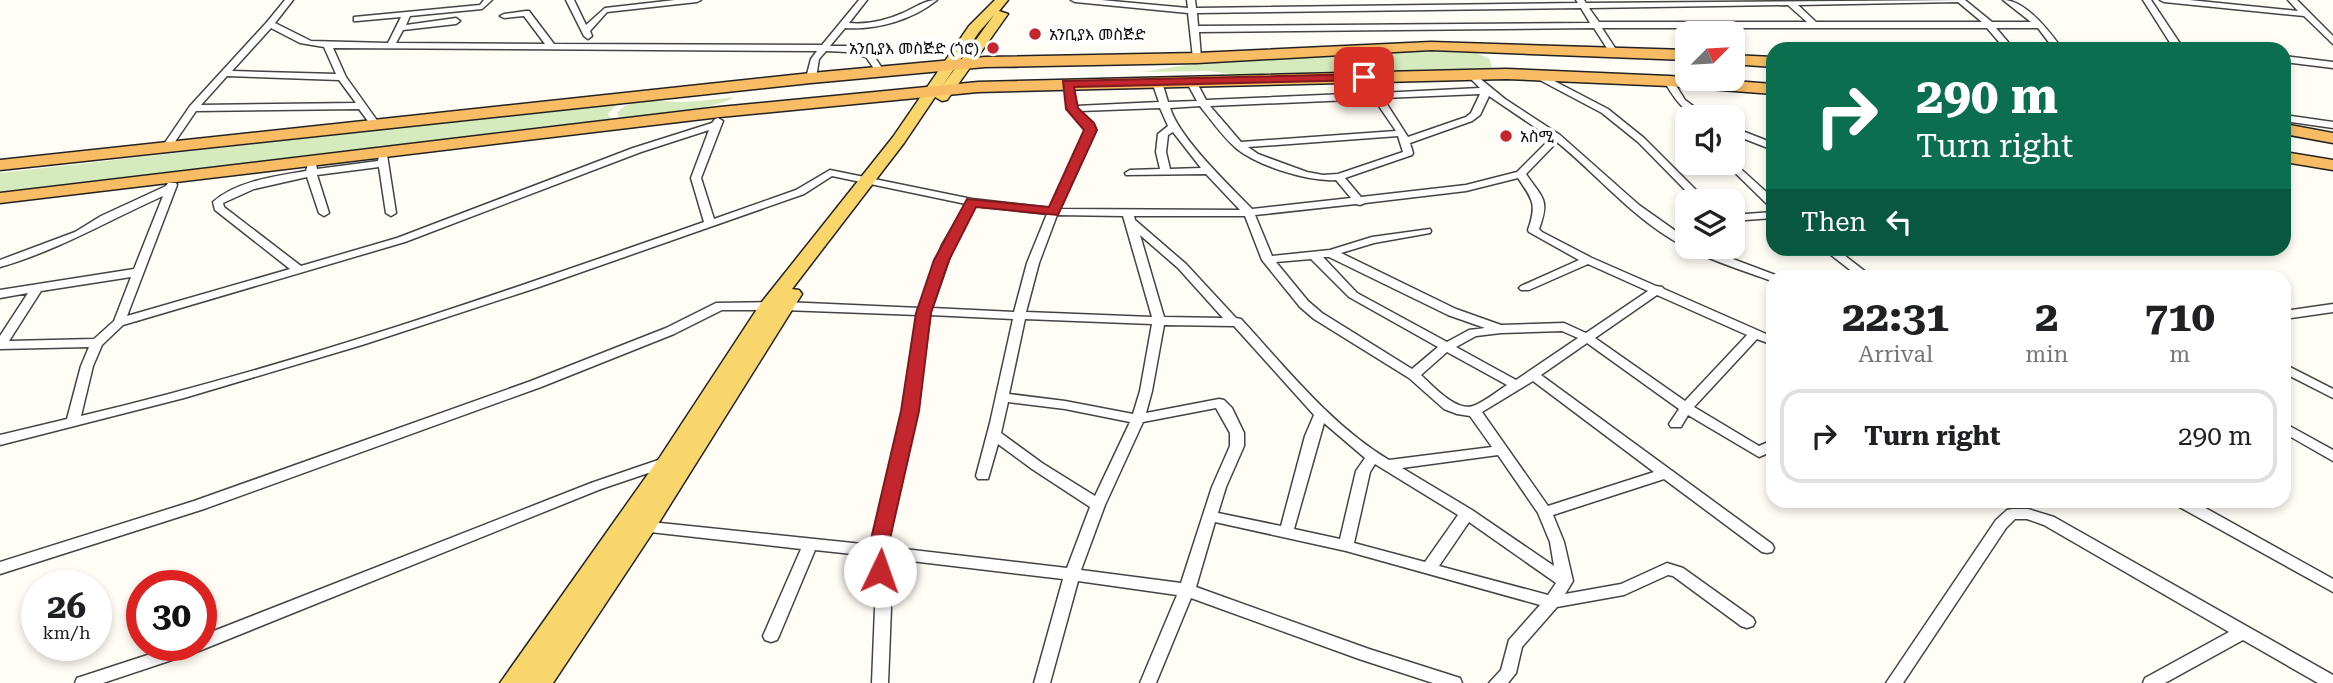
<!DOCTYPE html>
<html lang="en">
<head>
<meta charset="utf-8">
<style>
  body { margin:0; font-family:"Roboto Serif","Noto Sans Ethiopic",serif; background:#f6f6f6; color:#202124; height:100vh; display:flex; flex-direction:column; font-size:26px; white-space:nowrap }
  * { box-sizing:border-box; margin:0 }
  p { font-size:23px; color:#757577 }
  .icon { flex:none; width:38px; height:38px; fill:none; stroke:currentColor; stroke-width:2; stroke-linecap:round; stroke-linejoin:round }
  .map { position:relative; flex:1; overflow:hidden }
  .details { position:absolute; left:1766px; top:270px; width:525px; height:238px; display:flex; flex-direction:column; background:#fff; border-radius:21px; box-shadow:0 4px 10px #0003 }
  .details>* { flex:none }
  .hud { position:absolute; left:1766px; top:42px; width:525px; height:214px; border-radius:21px; box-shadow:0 4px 10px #0003; background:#0b6e4f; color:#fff; overflow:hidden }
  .needle { width:46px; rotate:66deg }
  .buttons { position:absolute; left:1675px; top:21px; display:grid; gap:14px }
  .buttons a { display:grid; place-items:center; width:70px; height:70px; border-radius:14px; background:#fff; box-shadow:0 4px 10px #0003; font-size:35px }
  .speed { position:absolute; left:21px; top:570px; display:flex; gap:14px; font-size:35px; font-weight:700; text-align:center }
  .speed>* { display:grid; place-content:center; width:91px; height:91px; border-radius:50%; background:#fff; box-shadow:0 4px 10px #0003; line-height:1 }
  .speed small { font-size:18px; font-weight:400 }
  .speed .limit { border:10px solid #d22; background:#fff; color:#111 }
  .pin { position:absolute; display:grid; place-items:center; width:60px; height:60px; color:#fff; margin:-30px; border-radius:14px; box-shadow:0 4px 10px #0006 }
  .me { position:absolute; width:77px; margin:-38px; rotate:3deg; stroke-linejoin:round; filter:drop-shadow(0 0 5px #0008) }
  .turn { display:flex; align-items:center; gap:24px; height:147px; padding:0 35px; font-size:32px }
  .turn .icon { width:91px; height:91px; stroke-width:2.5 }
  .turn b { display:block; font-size:49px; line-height:60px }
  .then { display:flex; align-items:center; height:66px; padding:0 35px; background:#0003; gap:14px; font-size:26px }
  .eta { display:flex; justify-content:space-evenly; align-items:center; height:119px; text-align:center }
  .eta b { font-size:42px; font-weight:700; line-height:49px }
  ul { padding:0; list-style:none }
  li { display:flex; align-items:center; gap:21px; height:94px; margin:0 14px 10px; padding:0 21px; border:4px solid #e0e0e0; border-radius:21px }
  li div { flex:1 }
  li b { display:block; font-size:26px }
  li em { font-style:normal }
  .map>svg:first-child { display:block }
</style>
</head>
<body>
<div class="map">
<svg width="2333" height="683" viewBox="0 0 2333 683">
  <rect width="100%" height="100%" fill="#fffdf5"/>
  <path fill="#d5ebbd" d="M1406,51l68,1 16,7 2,10 -2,2 -231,7 -50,-7 -67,1 71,-11z
    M734,97c-12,10 -96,25 -115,20l-2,-4c14,-18 48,-10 68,-11 17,-1 33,-3 49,-5z
    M615,103l2,1 -9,10 4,6 -612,73v-20z"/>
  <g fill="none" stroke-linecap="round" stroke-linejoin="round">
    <g stroke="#444" stroke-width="3">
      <path id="minor" d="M285,0h8l-18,23 36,18 77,2 13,-26 -44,4h-3v-4l126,-12 4,-5h8l-10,9 -72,7 -4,9 50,-7 4,3 -4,3 -53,6 -7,13 149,1 -21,-28 -20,2 -4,-2 4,-2 22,-3h3l25,33 268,1 37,-45h8l-18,23c20,2 38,-3 56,-11 11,-5 20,-12 32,-12 -25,20 -60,30 -92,28l-15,18h17l25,7 12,18 -1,2h-6l-11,-16 -19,-5 -21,-1 -7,8 -3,19 -5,3 -5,-3 5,-19 6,-8 -484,-3 13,29 35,49 -2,2h-6l-14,-19 -163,2 -26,38h-6l-2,-2 28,-41 77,-84zM271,28l29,15 24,4 12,27 -104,-3zM227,76l112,4 17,23 -155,2z
        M566,0h8l12,25 19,-17 70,-8h26l-4,2 -90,10 -17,19 2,5 -4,3 -4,-3z
        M1071,0h30l87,8 -1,-8h8l1,8 382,-5 -2,-3h8l2,3 379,-3 27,22h39l-28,-22c23,0 47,32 59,49h-8l-16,-21h-42l18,21h-9l-18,-21h-385l15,23 -4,3 -3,-1 -16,-25 -395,4 2,26 -4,3 -4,-3 -5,-45 -113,-11zM1958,2l24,20h-166l-18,-17zM1788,5l19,17h-208l-10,-14zM1581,8l9,15 -392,3 -1,-13z
        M2143,0h8l30,45 16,1 4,3h-27z
        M2160,0h29l109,11 -10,-11h9l36,36v8l-29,-28 -140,-14z
        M2284,56l49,6v6l-49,-6z
        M1472,72l33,27 55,36 79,70 48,34v8h14l77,29h-5v5l-4,-1c-36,-13 -73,-24 -104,-45 -40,-26 -71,-63 -108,-93l-31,32c17,25 24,25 13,55l3,3 50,26 64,28 6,1 2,2 109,48v8l-16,-6 -63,68 65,39 14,-6v11l-14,6 -71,-42 -7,12h-10l-2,-3 10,-15 -92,-66 -46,32 231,169 2,4 -2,4 -5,1 -5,-1 -98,-73 -111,36 11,27 9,39 -8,13 56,-10 46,-21 16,5 70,50 2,4 -2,4 -6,2 -6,-2 -68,-50 -5,-1 -44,20 -67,12 -35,40 -6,26 -8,10h-19l12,-13 8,-30 31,-35 -194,-54 -131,-29 -19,65 173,62 91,29 2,5h-29l-74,-24 -168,-61 -35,85h-16l37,-88 -99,-14 -28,102h-16l29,-104 -177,-21 5,50 -3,75h-16l3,-75 -4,-52 -56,-6 -36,86 -2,4 -6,2 -6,-2 -2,-4 38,-87 -160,-18 -5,-1 -2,-4 2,-4 5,-1 231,24 31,-134 15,-96 -134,-5h-62l-48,24 -133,53 -337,122 -204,65v-12l194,-61 337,-120 135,-53 50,-25 68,-1 136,6 22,-63 24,-41 -134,-28 -28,18 -265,93 -177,58 -178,53 -184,47v-10l67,-16 14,-53 8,-19 -89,2v-13l28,-43 -28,5v-8l134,-21 29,-73c-54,24 -106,55 -163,71v-7l75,-28 26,-16 65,-30 2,-3h8l1,2 -50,131 163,-47 -75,-59 -2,-8c23,-21 64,-26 93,-31l2,-7h8l1,5 61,-8 1,-6h8l9,58 -5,3 -5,-3 -7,-46 -62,8 12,38 -5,3 -5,-3 -12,-36 -53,12 -31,14 1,4 77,59 96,-28 236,-90 79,-25 3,-4 3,-1 5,3 -22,57 13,41 82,-29 34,-20 142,29 78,9 36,-78 -1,-4 -18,-17 -2,-27 3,-1 5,3 3,22 83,-4 -7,-20 5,-3 5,3 6,20 29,-1 -11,-20 5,-3 5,3 10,19 164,-7 -11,-16 5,-3 3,1 12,18 101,-5 -13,-13zM1480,94l-9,19 -5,4 -58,20 -25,-39zM1489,96l62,42 -34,34 -51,13 -105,12 -16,-19 67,-23 1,-2 -3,-10 62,-22 8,-6zM1374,99l22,32 -155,11 -31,-36zM1200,106c11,14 23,31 37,43 22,17 71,33 99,31l15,18 -99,11c-24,-25 -72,-70 -82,-101zM1160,108l8,18 -10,8 -2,18 4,17 -30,1 -5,3 1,2 80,-1 34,36 -180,-1 36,-79 -3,-7 -13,-12zM709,130l-18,48 13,44c-205,72 -411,144 -623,194l12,-50 9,-21 21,-20 282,-83 236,-90zM1173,132l28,36 -31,1 -4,-17 2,-17zM1398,136l5,16 -65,22 -15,1 -16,-3 -49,-18 -10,-7zM1518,178c15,22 19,26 10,52l1,2 50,28 -58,26 -2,2 2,2h8l59,-26 60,27 -62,42 -22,-10 -63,2 -45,-16 -115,-56 33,-10 56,-10 1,-2 -1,-2 -58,8 -42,13 -58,6 -17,-41 101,-11 4,1 5,-2 101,-12zM975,206l72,8 -20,49 -13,49 -82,-4 22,-63zM1057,215l66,1 29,101 -126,-5 13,-49zM1134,216h111l17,44 38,47 14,12 95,59 35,31 13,5 13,2 22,31 -103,13c-58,-35 -102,-91 -148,-141l-5,-1 -50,-54 -51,-44zM1140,235l38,33 45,50 -59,-1zM1323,257h6l119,58 37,13 -16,2 -22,12 -90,-49zM1311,259l38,38 89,50 -26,22 -90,-56 -14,-12 -32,-39zM131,277l-17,44 -20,18 -85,2 32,-50zM1657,295l90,40 -62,66 -90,-63zM930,315l83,4 -23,104 -14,53 2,3h10l10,-35 34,25 58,38 -23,61 -180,-21 30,-136zM1025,319l127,5 -12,67 -7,23 -68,-13 -56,-7zM1164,325l70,1 80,89 -9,21 -24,90 -63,-13 8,-26 18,-41v-13l-12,-25 -8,-8 -5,-1 -73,14 6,-22zM1562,331l16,7 -62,42 -60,-33 20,-11 25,-3zM1447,352l60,33c-11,7 -23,17 -34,21 -17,6 -41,-21 -52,-31zM1533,381l121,91 -106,34 -66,-94zM1008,402l57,7 65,13 -35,74 -53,-33 -41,-30zM1216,408l14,25v13l-18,41 -31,96 -100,-13 24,-65 38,-83zM1324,423l41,35 -9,13 -16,68 -46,-10zM1498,455l40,58 12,29 4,24 -82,-56 -70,-42zM1375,464l83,51 -33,47 -71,-19 16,-71zM1469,522l87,61 -8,12 -109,-29z
        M1539,73l69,36 36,29 63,63h-11l-58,-59 -36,-29 -66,-35v-4z
        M1669,78l3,1 13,21 23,17c-23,0 -33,-18 -44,-36z
        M2284,115l49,7v6l-49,-7z
        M1732,127l41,16v7l-41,-16z
        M1732,161l41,37v9l-4,-1 -44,-43h7z
        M1773,212v6l-41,3v-6z
        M1822,248h13l36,28h-13z
        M2333,304v8l-49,7v-8z
        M2284,364l49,25v9l-49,-25z
        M2284,423l49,27v11l-49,-28z
        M667,457l5,2 2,3 -2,3 -71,24 -402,162 -96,32h-28l2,-5 98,-32h26v-10l390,-153z
        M2172,500h19l142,79v13l-159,-88z
        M2012,509h16l26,8 279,158v8h-15l-75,-43 -78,43h-22l2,-5 84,-46 -185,-107 -17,-6h-12l-9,9 -103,155h-17l110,-163 11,-10z"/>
    </g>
    <g stroke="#222" stroke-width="3">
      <path id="primary" d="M995,0h13l-9,11 9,3 -61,86 -5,1 -7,-4 -31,46 -112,146 7,1 3,4 -149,238 -100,151h-53l160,-226 101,-154 132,-166 76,-111zM994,15l-51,70 36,-53z"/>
    </g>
    <g stroke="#222" stroke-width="3">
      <path id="trunk" d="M1431,42l256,8v10l-256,-10 -234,13 -212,4 -174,16 -811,87v-10l811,-87 174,-16 212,-4z
        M1732,55l41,2v10l-41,-3z
        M1506,69l163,7 104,8v10l-104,-8 -163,-7 -528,13 -258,25 -720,86v-10l720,-86 258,-25z
        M2284,124l49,9v10l-49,-9z
        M2284,152l49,8v10l-49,-8z"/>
    </g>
    <use href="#minor" fill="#fff" fill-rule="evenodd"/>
    <use href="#primary" fill="#f9d66b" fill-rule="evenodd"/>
    <use href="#trunk" fill="#f7bc64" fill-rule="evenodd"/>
  </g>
  <path fill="#c4262e" stroke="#7f191e" stroke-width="2" d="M1364,74l4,1v5l-294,7 4,21 16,15 3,7 -39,85 -82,-8 -27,53 -18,53 -12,98 -32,141 2,19 -3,5 -6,2 -7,-2 -5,-24 33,-141 15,-98 18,-53 33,-61 82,8 35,-77 -18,-21 -3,-28z"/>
  <g fill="#c4262e" stroke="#fff" stroke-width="2.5">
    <circle cx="1035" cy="34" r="7"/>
    <circle cx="993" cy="48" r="7"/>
    <circle cx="1506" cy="136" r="7"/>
  </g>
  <g text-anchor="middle" stroke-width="7" stroke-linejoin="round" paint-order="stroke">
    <g font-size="16" fill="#111" stroke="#fff" text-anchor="start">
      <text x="1049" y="40">አንቢያእ መስጅድ</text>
      <text x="979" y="54" text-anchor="end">አንቢያእ መስጅድ (ጎሮ)</text>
      <text x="1520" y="142">አስሚ</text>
    </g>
  </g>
</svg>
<div class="buttons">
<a><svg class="needle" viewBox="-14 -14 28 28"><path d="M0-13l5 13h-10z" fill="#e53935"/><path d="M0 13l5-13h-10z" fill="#757577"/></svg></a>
<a><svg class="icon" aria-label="sound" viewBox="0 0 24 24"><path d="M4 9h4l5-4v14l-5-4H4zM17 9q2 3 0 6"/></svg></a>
<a><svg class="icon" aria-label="layers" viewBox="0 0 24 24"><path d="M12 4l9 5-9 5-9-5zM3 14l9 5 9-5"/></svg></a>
</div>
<div class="speed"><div>26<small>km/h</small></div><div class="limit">30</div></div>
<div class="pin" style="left:1364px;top:77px;background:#d93025"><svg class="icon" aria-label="arrive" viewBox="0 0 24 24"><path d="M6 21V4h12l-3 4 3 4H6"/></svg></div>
<svg class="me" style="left:880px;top:571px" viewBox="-20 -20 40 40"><circle r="19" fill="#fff"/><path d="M0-13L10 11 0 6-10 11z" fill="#c4262e"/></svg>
<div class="hud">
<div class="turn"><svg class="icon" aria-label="right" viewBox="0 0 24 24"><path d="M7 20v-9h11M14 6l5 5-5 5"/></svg><div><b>290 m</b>Turn right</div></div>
<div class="then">Then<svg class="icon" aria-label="left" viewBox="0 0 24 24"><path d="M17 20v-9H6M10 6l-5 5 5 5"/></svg></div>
</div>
<section class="details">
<div class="eta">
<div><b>22:31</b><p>Arrival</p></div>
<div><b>2</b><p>min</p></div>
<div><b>710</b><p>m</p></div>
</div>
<ul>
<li><svg class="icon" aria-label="right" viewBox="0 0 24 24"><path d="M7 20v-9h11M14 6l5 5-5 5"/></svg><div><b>Turn right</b></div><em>290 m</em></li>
</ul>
</section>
</div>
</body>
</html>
